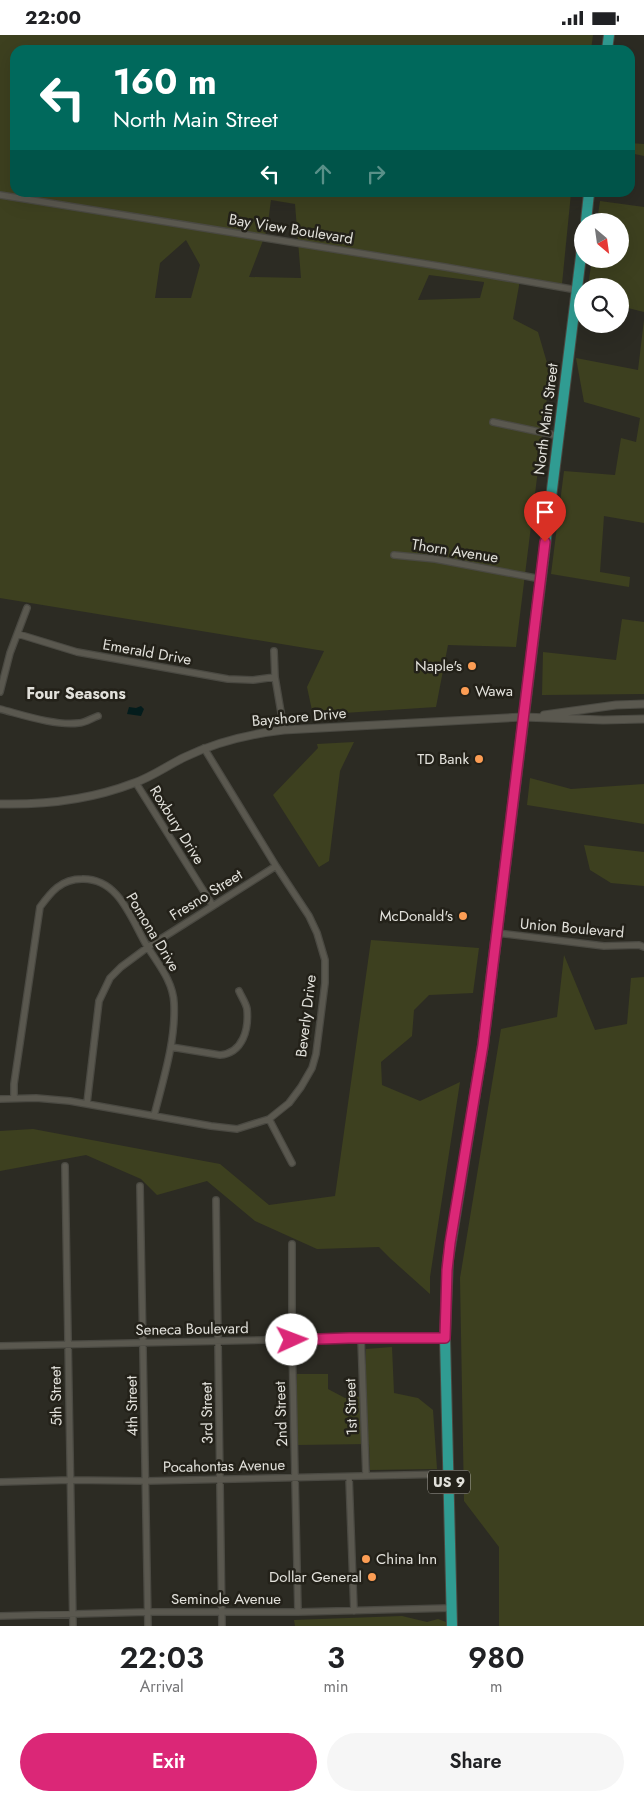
<!DOCTYPE html>
<html lang="en">
<head>
<meta charset="utf-8">
<style>
  body { margin:0; font-family:Jost,sans-serif; background:#f6f6f6; color:#202124; height:100vh; display:flex; flex-direction:column; font-size:19px; white-space:nowrap }
  * { box-sizing:border-box; margin:0 }
  p { font-size:16px; color:#757577 }
  .icon { flex:none; width:28px; height:28px; fill:none; stroke:currentColor; stroke-width:2; stroke-linecap:round; stroke-linejoin:round }
  .map { position:relative; height:1591px; overflow:hidden }
  .sheet { display:flex; flex-direction:column; background:#fff; flex:1 }
  .sheet>* { flex:none }
  .guide { position:absolute; left:10px; top:10px; width:625px; height:152px; border-radius:15px; box-shadow:0 5px 20px #0002; background:#00695c; color:#fff; overflow:hidden }
  .needle { width:32px; rotate:151deg }
  .fabs { position:absolute; left:574px; top:178px; display:grid; gap:10px }
  .fabs a { display:grid; place-items:center; width:55px; height:55px; border-radius:50%; background:#fff; box-shadow:0 5px 20px #0002; font-size:25px }
  .pin { position:absolute; display:grid; place-items:center; width:42px; height:42px; color:#fff; margin:-51px -21px; border-radius:50% 50% 50% 0; rotate:-45deg; box-shadow:0 0 5px #0007 }
  .pin .icon { rotate:45deg }
  .me { position:absolute; width:55px; margin:-28px; rotate:88deg; stroke-linejoin:round; filter:drop-shadow(0 0 4px #0008) }
  .turn { display:flex; align-items:center; gap:18px; height:105px; padding:0 20px; font-size:22px }
  .turn .icon { width:65px; height:65px; stroke-width:2.5 }
  .turn b { display:block; font-size:35px; line-height:42px }
  .lanes { display:flex; align-items:center; height:48px; padding:0 20px; background:#0003; justify-content:center; gap:25px; direction:ltr }
  .lanes .off { opacity:.35 }
  .eta { display:flex; justify-content:space-evenly; align-items:center; height:85px; text-align:center }
  .eta b { font-size:30px; font-weight:600; line-height:35px }
  .button { display:flex; gap:10px; margin-top:auto; padding:10px 20px }
  .button a { flex:1; height:58px; border-radius:30px; background:#db2777; color:#fff; font-size:20px; font-weight:600; line-height:58px; text-align:center }
  .button a+a { background:#f6f6f6; color:#202124 }
  .status { display:flex; justify-content:space-between; align-items:center; height:35px; padding:0 25px; background:#fff; direction:ltr }
  .status svg { height:14px; fill:currentColor }
  .map>svg:first-child { display:block }
</style>
</head>
<body>
<div class="status"><b>22:00</b><svg viewBox="0 0 49 12"><path d="M0 12V9h3v3zM5 12V6h3v6zM10 12V3h3v9zM15 12V0h3v12zM26 1h20v11H26zM47 4h2v5h-2z"/></svg></div>
<div class="map">
<svg width="644" height="1591" viewBox="0 0 644 1591">
  <rect width="100%" height="100%" fill="#2c2b23"/>
  <path fill="#3d401f" fill-rule="evenodd" d="M0,0h593l-2,15h-576v143h487v4l41,-1 1,-3h27l-9,91 -42,-4 -7,39 25,13 12,41 -34,274 -68,-2 -12,62 -123,8 -6,-28 17,-36 -324,-53zM271,165l24,4 6,74 -52,-1 18,-47zM186,205l14,25 -9,33h-36l5,-35zM429,240l55,7v1l-4,15 -62,2z
    M630,108l14,1v12l-14,-3z
    M600,166l44,6v105l-24,-6v-20h-32l4,-27h28v-38h-23z
    M644,285v203l-40,-7 -4,56 30,5 -1,10 -78,-13 13,-103 51,4 6,-37 15,4 4,-24 -56,-16 -8,-44 62,12z
    M622,584l22,3v72l-102,1 1,-43 73,8z
    M354,707l-14,29 -11,90 -10,6 -46,-72 45,-47 -1,-4z
    M530,743l41,11 73,-5v40l-117,-19z
    M584,810l60,7v34l-33,-3 -21,-13z
    M371,905l108,8 -6,45 -44,2 -15,15 -2,26 -31,26 1,23 38,16 40,-19 -30,195v17l-39,-35 -12,-12 -62,2 -62,-28 -48,-40 -50,14 -16,-16 -55,-24 -86,16v-40l33,-2 187,35 49,41 66,-9z
    M564,920l31,75 32,-6 4,-46 13,-1v649h-145v-79l-35,-46 -4,-223 41,-249 56,-12z
    M392,1312l2,46 24,5 15,12 4,59 -67,1 -1,-26 -73,1 1,-71h31v15l17,9 21,-2v-47z
    M402,1581l25,6 11,-3 8,3v4h-151l-1,-6z"/>
  <path fill="#041c1c" d="M141,671l3,3 -3,7 -14,-2 2,-7 7,1z"/>
  <g fill="none" stroke-linecap="round" stroke-linejoin="round">
    <g stroke="#4a4942" stroke-width="8">
      <path id="minor" d="M0,160l445,72 132,23
        M493,387l66,14
        M394,520l41,4 106,20
        M18,599l59,18 151,27 25,1 22,-3
        M274,616l1,26 9,53
        M0,657l10,-39 17,-45
        M0,674c23,6 55,17 79,14 6,0 13,-5 19,-7
        M136,748l77,123
        M497,898l107,13 35,-1 5,2
        M171,1012l49,8c23,-2 29,-26 27,-46 -1,-6 -6,-13 -8,-18
        M14,1063v-14l26,-177c11,-15 21,-28 42,-28 37,-1 49,40 65,67 11,18 26,35 27,57 2,38 -11,77 -20,113
        M0,1064l36,-1 34,3 141,25 26,3 32,-10 20,-16 12,-16 11,-19 4,-14 9,-71v-23l-8,-27 -8,-17 -33,-50 -72,-118
        M87,1068l12,-102 11,-23 11,-11 27,-20 128,-81
        M269,1084l23,44
        M65,1131l8,460
        M140,1151l8,440
        M216,1165l6,426
        M292,1209v96l6,272
        M361,1303l5,137
        M0,1311l349,-8h96
        M349,1442l5,134
        M0,1447l70,-2 76,1 302,-7
        M0,1581l148,-4h150l153,-4"/>
    </g>
    <g stroke="#4a4942" stroke-width="9">
      <path id="tertiary" d="M544,680l72,-10 28,-1
        M0,769c47,1 90,-4 134,-21 18,-6 34,-18 51,-26 31,-15 64,-23 99,-27l239,-13 80,3 41,-1"/>
    </g>
    <g stroke="#4a4942" stroke-width="12">
      <path id="trunk" d="M607,15l2,-15
        M586,186l3,-28
        M452,1591l-7,-288 3,-78 35,-215 99,-797"/>
    </g>
    <use href="#minor" stroke="#5a584f" stroke-width="5.5"/>
    <use href="#tertiary" stroke="#5a584f" stroke-width="7"/>
    <use href="#trunk" stroke="#309c92" stroke-width="10"/>
  </g>
  <g fill="none" stroke-linecap="round" stroke-linejoin="round">
    <g stroke="#8e194d" stroke-width="12">
      <path id="route" d="M292,1305l57,-2h96l2,-68 3,-27 33,-198 62,-503"/>
    </g>
    <use href="#route" stroke="#db2777" stroke-width="9"/>
  </g>
  <g fill="#fc9d54" stroke="#232119" stroke-width="2">
    <circle cx="472" cy="631" r="5"/>
    <circle cx="465" cy="656" r="5"/>
    <circle cx="479" cy="724" r="5"/>
    <circle cx="463" cy="881" r="5"/>
    <circle cx="366" cy="1524" r="5"/>
    <circle cx="372" cy="1542" r="5"/>
  </g>
  <g text-anchor="middle" stroke-width="5" stroke-linejoin="round" paint-order="stroke">
    <rect fill="#232119" stroke="#a9a7a1" stroke-width="1" x="428" y="1435.5" width="42" height="23" rx="4"/>
    <g font-size="14" font-weight="bold" fill="#e2e1db">
      <text x="449" y="1452">US 9</text>
    </g>
    <g font-size="15" fill="#e2e1db" stroke="#232119">
      <text transform="translate(291 194) rotate(9)" y="5">Bay View Boulevard</text>
      <text transform="translate(546 384) rotate(-83)" y="5">North Main Street</text>
      <text transform="translate(455 516) rotate(9)" y="5">Thorn Avenue</text>
      <text transform="translate(147 617) rotate(10)" y="5">Emerald Drive</text>
      <text transform="translate(299 682) rotate(-5)" y="5">Bayshore Drive</text>
      <text transform="translate(177 790) rotate(58)" y="5">Roxbury Drive</text>
      <text transform="translate(206 860) rotate(-32)" y="5">Fresno Street</text>
      <text transform="translate(572 893) rotate(5)" y="5">Union Boulevard</text>
      <text transform="translate(153 897) rotate(59)" y="5">Pomona Drive</text>
      <text transform="translate(306 981) rotate(-83)" y="5">Beverly Drive</text>
      <text transform="translate(192 1294) rotate(-1)" y="5">Seneca Boulevard</text>
      <text transform="translate(56 1361) rotate(-91)" y="5">5th Street</text>
      <text transform="translate(132 1371) rotate(-91)" y="5">4th Street</text>
      <text transform="translate(351 1372) rotate(-92)" y="5">1st Street</text>
      <text transform="translate(207 1378) rotate(-91)" y="5">3rd Street</text>
      <text transform="translate(281 1379) rotate(-92)" y="5">2nd Street</text>
      <text transform="translate(224 1431) rotate(-1)" y="5">Pocahontas Avenue</text>
      <text x="226" y="1569">Seminole Avenue</text>
    </g>
    <g font-size="15" fill="#e2e1db" stroke="#232119" text-anchor="end">
      <text x="462" y="636">Naple's</text>
      <text x="475" y="661" text-anchor="start">Wawa</text>
      <text x="469" y="729">TD Bank</text>
      <text x="453" y="886">McDonald's</text>
      <text x="376" y="1529" text-anchor="start">China Inn</text>
      <text x="362" y="1547">Dollar General</text>
    </g>
    <g font-size="16" font-weight="bold" fill="#e2e1db" stroke="#232119">
      <text x="76" y="664">Four Seasons</text>
    </g>
  </g>
</svg>
<div class="fabs">
<a><svg class="needle" viewBox="-14 -14 28 28"><path d="M0-13l5 13h-10z" fill="#e53935"/><path d="M0 13l5-13h-10z" fill="#757577"/></svg></a>
<a><svg class="icon" aria-label="search" viewBox="0 0 24 24"><circle cx="10" cy="10" r="6"/><path d="M15 15l6 6"/></svg></a>
</div>
<div class="pin" style="left:545px;top:507px;background:#d93025"><svg class="icon" aria-label="arrive" viewBox="0 0 24 24"><path d="M6 21V4h12l-3 4 3 4H6"/></svg></div>
<svg class="me" style="left:292px;top:1305px" viewBox="-20 -20 40 40"><circle r="19" fill="#fff"/><path d="M0-13L10 11 0 6-10 11z" fill="#db2777"/></svg>
<div class="guide">
<div class="turn"><svg class="icon" aria-label="left" viewBox="0 0 24 24"><path d="M17 20v-9H6M10 6l-5 5 5 5"/></svg><div><b>160 m</b>North Main Street</div></div>
<div class="lanes"><svg class="icon" aria-label="left" viewBox="0 0 24 24"><path d="M17 20v-9H6M10 6l-5 5 5 5"/></svg><svg class="icon off" aria-label="ahead" viewBox="0 0 24 24"><path d="M12 20V5M6 11l6-6 6 6"/></svg><svg class="icon off" aria-label="right" viewBox="0 0 24 24"><path d="M7 20v-9h11M14 6l5 5-5 5"/></svg></div>
</div>
</div>
<section class="sheet">
<div class="eta">
<div><b>22:03</b><p>Arrival</p></div>
<div><b>3</b><p>min</p></div>
<div><b>980</b><p>m</p></div>
</div>
<div class="button"><a>Exit</a><a>Share</a></div>
</section>
</body>
</html>
